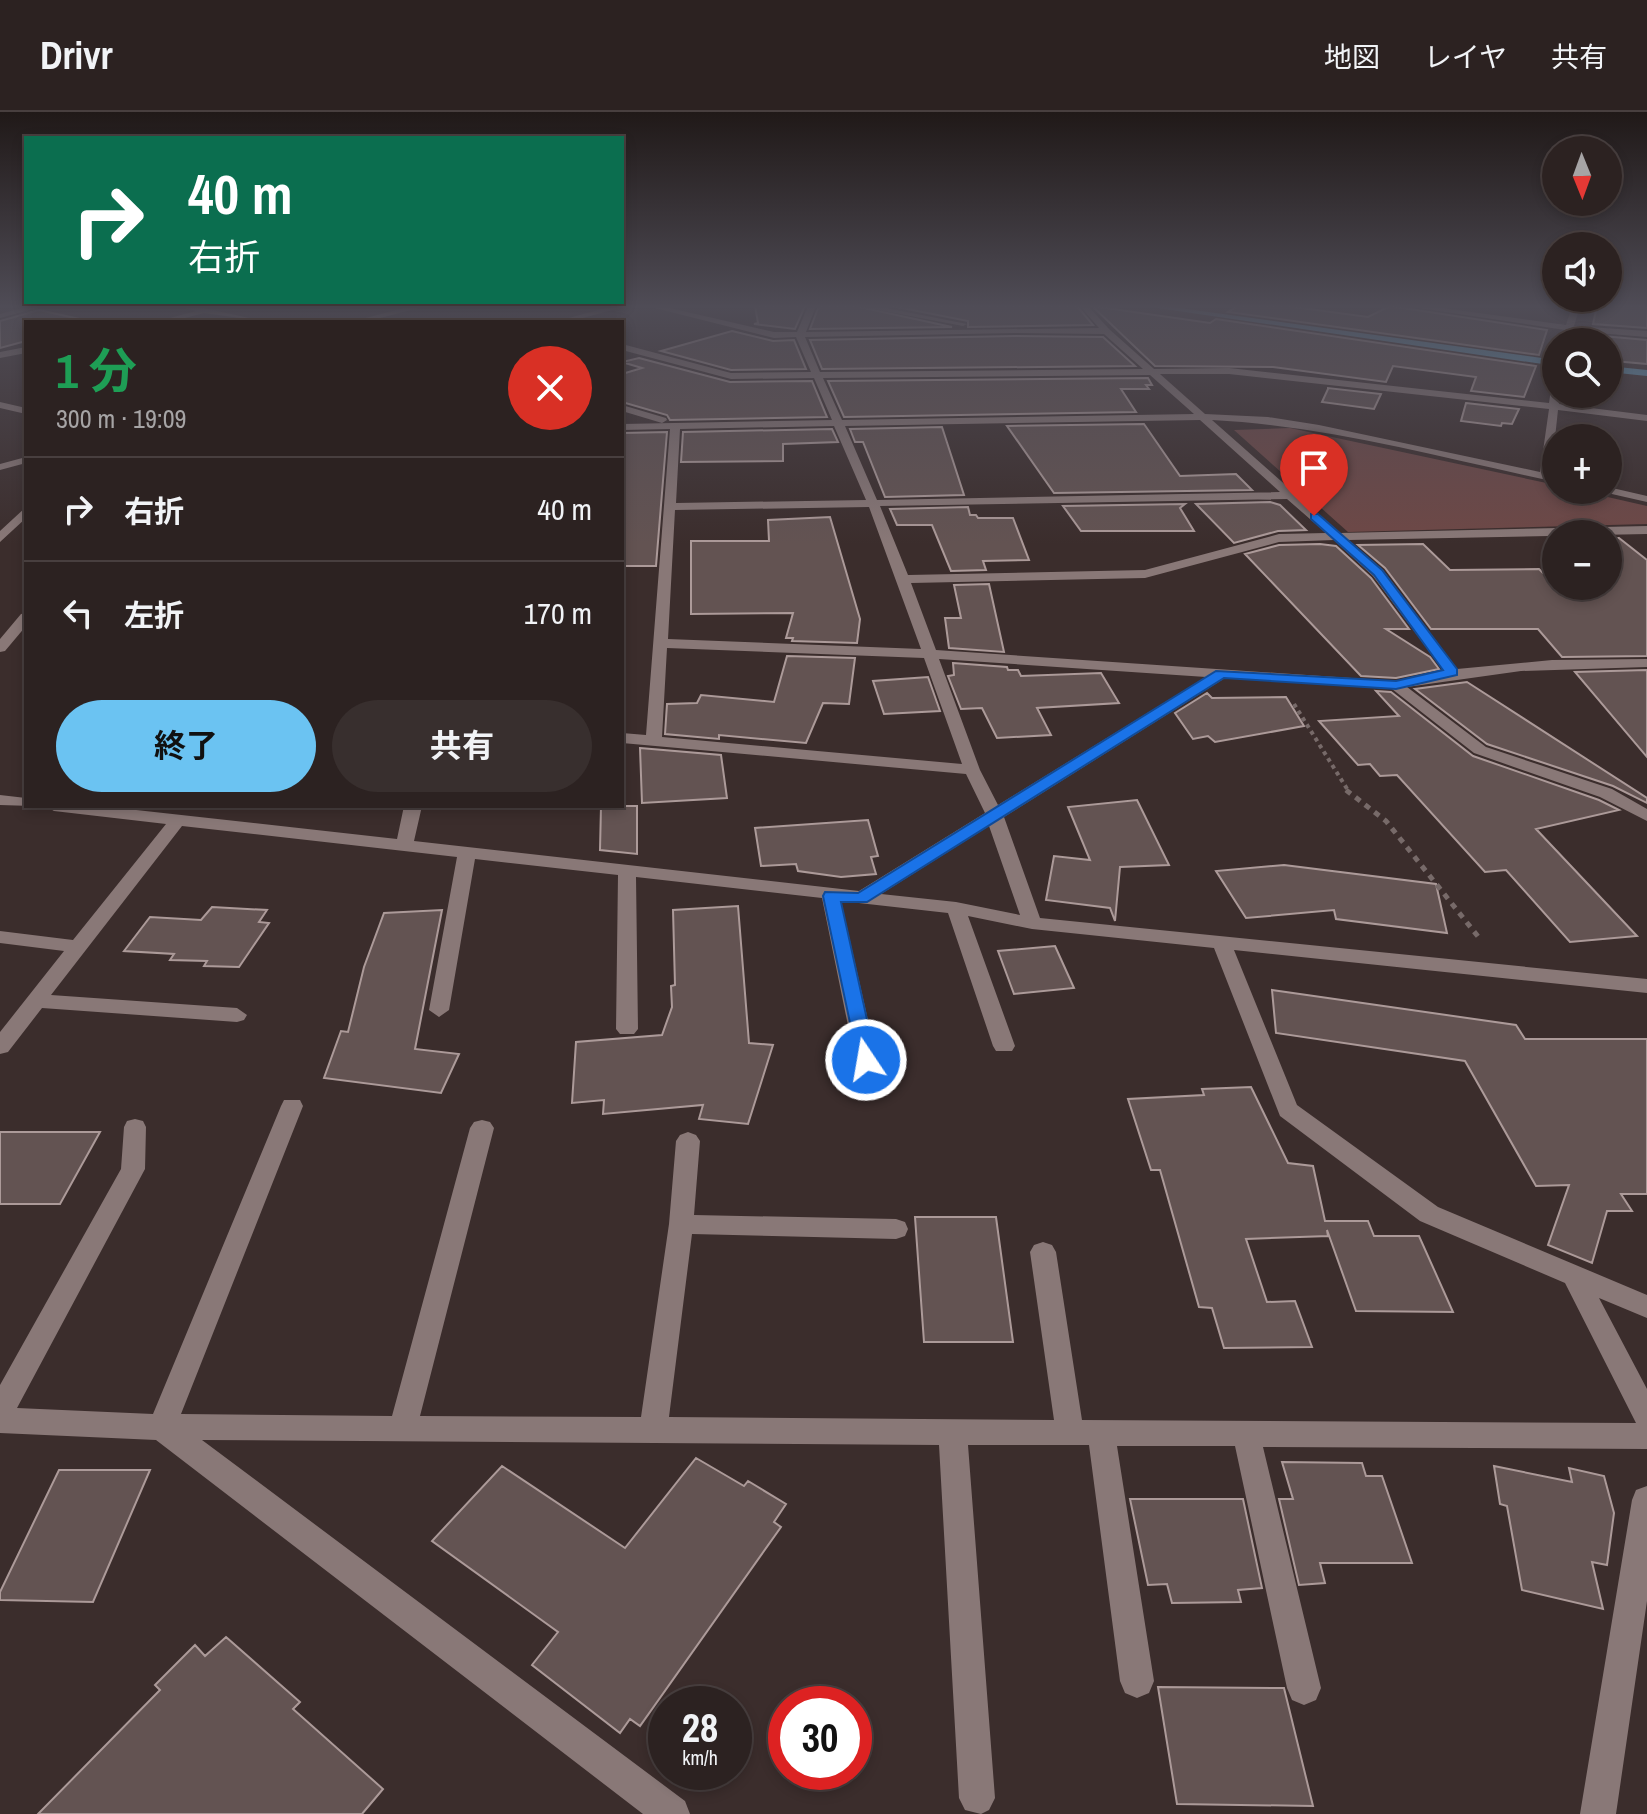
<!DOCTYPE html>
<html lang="ja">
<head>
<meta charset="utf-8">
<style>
  body { margin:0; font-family:"Archivo Narrow","Noto Sans JP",sans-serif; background:#382f2e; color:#f1f3f6; height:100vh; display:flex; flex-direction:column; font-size:30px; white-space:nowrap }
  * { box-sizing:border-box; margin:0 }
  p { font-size:26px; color:#a6a4a5 }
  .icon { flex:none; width:44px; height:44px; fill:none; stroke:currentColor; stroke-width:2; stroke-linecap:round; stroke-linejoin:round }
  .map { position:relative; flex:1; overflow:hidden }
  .panel { position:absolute; left:24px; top:208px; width:600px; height:488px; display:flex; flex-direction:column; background:#2c2221; border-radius:0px; box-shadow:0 4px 12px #0003,0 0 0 2px #483f3f }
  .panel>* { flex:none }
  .guide { position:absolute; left:24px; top:24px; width:600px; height:168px; border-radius:0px; box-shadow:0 4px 12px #0003,0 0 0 2px #483f3f; background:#0b6e4f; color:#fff; overflow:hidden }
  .needle { width:52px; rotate:179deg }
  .buttons { position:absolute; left:1542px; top:24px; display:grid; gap:16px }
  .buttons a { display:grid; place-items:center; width:80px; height:80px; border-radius:50%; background:#2c2221; box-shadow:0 4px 12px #0003,0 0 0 2px #483f3f; font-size:40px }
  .speed { position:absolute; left:648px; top:1574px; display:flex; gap:16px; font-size:40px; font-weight:700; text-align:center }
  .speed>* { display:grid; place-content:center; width:104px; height:104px; border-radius:50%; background:#2c2221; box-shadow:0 4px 12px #0003,0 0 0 2px #483f3f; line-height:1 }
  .speed small { font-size:20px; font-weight:400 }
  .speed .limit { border:12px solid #d22; background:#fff; color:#111 }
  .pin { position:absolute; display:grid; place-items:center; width:68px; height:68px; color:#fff; margin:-82px -34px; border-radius:50% 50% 50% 0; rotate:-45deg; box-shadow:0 0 8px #0007 }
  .pin .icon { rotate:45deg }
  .me { position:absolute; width:88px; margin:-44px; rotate:348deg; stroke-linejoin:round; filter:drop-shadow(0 0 6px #0008) }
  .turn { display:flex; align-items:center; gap:28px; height:168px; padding:0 32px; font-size:36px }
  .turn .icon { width:104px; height:104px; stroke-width:2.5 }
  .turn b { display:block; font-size:56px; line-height:68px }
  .round { display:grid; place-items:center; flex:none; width:84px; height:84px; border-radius:42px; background:#382f2e }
  .overview { display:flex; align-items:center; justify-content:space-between; height:136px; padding:0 32px }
  h1 { font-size:48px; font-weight:700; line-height:60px; color:#1e9e55 }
  .primary-button { display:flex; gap:16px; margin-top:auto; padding:16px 32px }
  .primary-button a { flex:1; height:92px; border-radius:48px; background:#6bc3f2; color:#111; font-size:32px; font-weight:700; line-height:92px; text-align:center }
  .primary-button a+a { background:#382f2e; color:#f1f3f6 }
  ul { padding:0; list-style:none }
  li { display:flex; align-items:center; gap:24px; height:104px; padding:0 32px; border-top:2px solid #483f3f }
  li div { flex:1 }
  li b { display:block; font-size:30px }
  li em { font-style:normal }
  header { display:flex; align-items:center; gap:48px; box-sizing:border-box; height:112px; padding:0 40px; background:#2c2221; border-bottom:2px solid #483f3f }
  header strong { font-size:38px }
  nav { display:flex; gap:44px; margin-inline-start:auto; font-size:28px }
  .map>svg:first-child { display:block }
</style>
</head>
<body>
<header>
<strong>Drivr</strong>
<nav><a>地図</a><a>レイヤ</a><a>共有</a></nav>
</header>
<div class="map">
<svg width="1647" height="1702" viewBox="0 0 1647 1702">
  <rect width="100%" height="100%" fill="#3b2d2c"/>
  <path fill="#6e4846" d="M1290,316l266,57v5h21l70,16v18l-299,8 -114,-102z"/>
  <path fill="#635352" stroke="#ac9a99" stroke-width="2" d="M755,194h50l-10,23 -41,-5 4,-1z
    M819,194h36l97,21 -142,2z
    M892,194h185l16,19 -125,2v-6z
    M1092,194l118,17 6,-4 320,47 -12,31 -53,-6 5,-14 -83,-11 -7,16 -113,-15 -118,-1z
    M1238,194h49l81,11 22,-11 157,24 -8,25 -311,-43z
    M1597,194h50v22l-54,-4z
    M39,198l54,12h-67v19l-26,7v-27z
    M732,219l41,10 21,-1 12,29 -75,1 -70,-19z
    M1591,223l56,5v24l-33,-3 1,-14 -7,-1v-4h-19z
    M1015,224l88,1 32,29 -313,3 -12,-29z
    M639,246l91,24 82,-1 15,36 -157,3 -3,-5 -45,-13v-28l20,-6 -20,-6z
    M1148,266l4,7h-6l3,4h-28l15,23 -292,5 -16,-36z
    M1328,277v-1l53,6 -7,15 -52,-7z
    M1466,291l53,6 -7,15 -10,-1 -1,3 -40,-5z
    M1144,312l36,52 56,-2 16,16 -198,3 -47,-67z
    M942,315l22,68 -79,2 -22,-55h-8l-5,-13z
    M832,317l6,13 -55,2v17l-102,1 2,-30z
    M667,320l-11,134h-34v-133z
    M1270,390l10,3 26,25 -28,1 -44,12 -38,-39z
    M1185,392l-5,4 14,23h-113l-18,-25z
    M968,395l2,8h6l2,3h35l16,42 -46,1 3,9 -35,1 -19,-46h-35l-7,-16z
    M830,405l30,102 -3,24 -65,-2 1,-3h-7l7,-25 -102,1v-73h78l-1,-21z
    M1608,426h11l28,22v96l-85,1 -24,-28h-107l-46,-61 -27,-23 65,-1 27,26 89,-1 4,4h13v13h52z
    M1320,432l16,2 35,32 38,51h-23l44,28 9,12 -43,9 -35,-2 -116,-122 34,-9z
    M989,472l15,68 -55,-4 -4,-30h16l-7,-33z
    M787,544l68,2 -6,46 -26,-1 -17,40 -87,-8v4l-54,-5 2,-30 30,-1 4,-8 73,7z
    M953,551l54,4 1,3h10l3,6 80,-3 18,30 -82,5 14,27 -54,3 -15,-30 -21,1 -13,-33 6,-1z
    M1647,558v87l-72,-85z
    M928,565l12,34 -56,3 -11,-33z
    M1467,570l180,116v5l-34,-17 -126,-42 -72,-55z
    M1376,579l15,1 82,64 126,44 20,10 -83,19 101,107 -67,6 -64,-72 -21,2 -88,-97 -17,1 -10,-12 -12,1 -39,-44 80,-5z
    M1207,581l5,5 74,-1 18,29 -89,16 -7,-6 -15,3 -18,-26z
    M640,636l81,7 6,43 -85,5z
    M1137,688l32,65 -49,2 -5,54 -5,-13 -64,-8 8,-44 36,4 -22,-53z
    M601,694h36v48l-37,-4z
    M868,708l10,36 -7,1 5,17 -35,3 -43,-6 -2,-7 -35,2 -6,-38z
    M1284,753l152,19 11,49 -111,-14 -2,-9 -88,8 -30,-47z
    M738,794l11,137 24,2 -25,79 -49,-5 4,-14 -100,9 1,-14 -32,3 4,-61 86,-7 10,-28 -1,-21 4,-1 -2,-75z
    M212,795l55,3 -8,12 10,1 -30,44 -35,-1 3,-5 -37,-1 4,-6 -50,-3 26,-34 51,3z
    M442,798l-27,139 44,5 -18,39 -117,-15 17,-47 7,1 16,-65 20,-54z
    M1055,834l19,42 -60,6 -16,-43z
    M1272,878l244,35 9,14h122v155h-26l11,17h-25l-15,52 -44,-18 21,-60 -33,1 -71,-125 -189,-28z
    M1251,975l37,76 25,3 12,55h43l6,15h45l34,76 -97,-1 -29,-81 1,6 -82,3 21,63 28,-1 17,46 -88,1 -12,-40 -13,-1 -39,-137h-9l-23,-71 76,-4 -2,-6z
    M0,1020h100l-40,72h-60z
    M915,1105h81l17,125h-89z
    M696,1346l48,28 4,-5 38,23 -12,18 7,5 -141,199 -10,-7 -10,14 -88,-68 26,-33 -126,-91 70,-75 123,82z
    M1282,1350l80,1 4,13h16l30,87h-92l5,20 -26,2 -20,-86h14z
    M1494,1354l78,16 -3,-14 35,8 10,37 -7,52 -15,-3 11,47 -81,-19 -15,-84 -7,-2z
    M59,1358h91l-57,132 -93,-2v-8z
    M1130,1387h113l19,89 -24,2 3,12 -69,1 -5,-19 -19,1z
    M226,1525l74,65 -7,7 90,80 -21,25h-324l122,-124 -5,-5 40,-40 10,11z
    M1158,1575l126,1 29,118 -136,-2z"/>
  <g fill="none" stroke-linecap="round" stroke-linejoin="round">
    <path stroke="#776a69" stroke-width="4" stroke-dasharray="4 4" stroke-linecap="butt" d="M1294,592l55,88"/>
    <path stroke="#776a69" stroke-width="5" stroke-dasharray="6 6" stroke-linecap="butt" d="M1346,678l40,31 94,118"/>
    <path fill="#897877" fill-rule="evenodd" d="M30,194h14l-44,12v-4z
      M177,194h17l74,16 -64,-9 -34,9h-15l41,-11z
      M412,194h14l-61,16h-15z
      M613,194h14l-59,16h-14z
      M647,194h14l113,26h23l11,-26h8l-10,26 293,-4 -19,-22h8l21,23 45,40 75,-1 320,35 2,-14 5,-3v8h4l-1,10 88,11v6l-89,-11 -7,65 5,1v6c-113,-24 -227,-56 -344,-62l128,113 307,-7v8l-299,6 35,30 74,99 95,-9 95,-1v8l-126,4 -114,16 79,60 126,42 35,20v12l-47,-24 -126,-44 -82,-64 -167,-11 -221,139 36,101 607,61v14l-413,-43 63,155 141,102 209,88v23l-48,-20 48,91v60l-384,-2 58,241 -5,12 -12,5 -12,-5 -5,-12 -52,-242h-118l37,235 -5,12 -12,5 -12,-5 -5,-12 -31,-236h-121l27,353 -6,12 -8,4 -16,-4 -6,-12 -20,-353 -737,-5 483,361 5,13h-47l-487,-374 -156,-7v-48l121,-216 3,-42 3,-6 8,-2 8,2 3,6 -1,42 -128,239 136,6 128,-308 3,-6h16l3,6 -122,308 211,2 78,-288 4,-6 8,-2 8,2 4,6 -74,288 221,1 28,-193 7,-83 4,-6 8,-3 8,3 4,6 -6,74 202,4 9,3 3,7 -3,7 -9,3 -204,-5 -23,183 385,3 -24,-168 4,-7 9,-3 9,3 4,7 26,168 554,3 -71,-140 -145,-62 -140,-105 -66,-168 -182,-19 -64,-13 47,130 -3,5h-16l-3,-5 -45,-133 -107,-12 36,159 -3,5h-16l-3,-5 -33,-162 -186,-21 2,152 -4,5h-14l-4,-5 2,-154 -143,-16 -26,151 -10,7 -10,-7 28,-153 -275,-31 -131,169 186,13 10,7 -3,5 -7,2 -195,-14 -34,44 -8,2v-22l64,-81 -64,-8v-12l73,9 93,-116 -112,-13 -9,-5h55l297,33 7,-33h18l-8,35 445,50 126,-78 -19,-39 -344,-31v-10l24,2 24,-306 -48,1v-6l210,-4 -18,-42 -83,1 -109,-29v-6l109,29 80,-1 -15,-35 -22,1zM1015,221l89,1 39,35 -323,3 -15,-35zM1160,262h69l320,35 -9,63 -221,-47 -51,-8 -63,-3zM1150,263l44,39 -352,6 -19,-42zM1200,308l80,72 -403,8 -32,-74zM834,314l32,74 -190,3 4,-74zM1287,387l39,34 -47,1 -134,36 -237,5 -28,-69zM869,395l52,142 -253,-10 7,-129zM1334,428l39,36 71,95 -48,10 -460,-31 -25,-67 234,-5 134,-36zM667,536l257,10 38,106 -300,-27zM939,547l267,18 -208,128 -18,-35zM989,714l31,89 -64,-13 -75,-8z
      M858,194h18l91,18 -4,2z
      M1406,194h22l138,19 6,-19h8l-6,20 73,5v6l-74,-6 -4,11h-8l4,-12z
      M26,235v6l-26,5v-6z
      M0,290l26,6v6l-26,-6z
      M622,293l44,13 1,2 -5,3 -40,-12z
      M26,345v6l-26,7v-6z
      M1608,375l39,9v6l-44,-10 -2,-2h7z
      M26,395v11l-26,24v-11z
      M26,501v13l-21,25 -5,1v-13l21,-25z
      M0,683l26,3v8h6l-32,-1z
      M1647,1374v115l-31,213h-36l52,-314 4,-10z"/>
    <path fill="#61a3c6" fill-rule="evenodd" d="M1144,194h21l391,54v6z
      M1608,254l39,4v6l-39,-4z"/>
  </g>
  <linearGradient id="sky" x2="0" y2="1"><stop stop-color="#201918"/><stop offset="0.45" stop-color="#4f4c56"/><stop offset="1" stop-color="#4f4c56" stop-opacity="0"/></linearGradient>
  <rect width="1647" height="432" fill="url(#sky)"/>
  <path fill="#1a73e8" stroke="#114b97" stroke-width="2" d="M1311,402h7l64,56 75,99v6l-61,14 -172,-11 -357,224h-26l35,158 -3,5h-14l-36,-169 2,-4 33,1 358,-222 180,10 47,-11 -69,-95 -63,-56z"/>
</svg>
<div class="buttons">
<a><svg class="needle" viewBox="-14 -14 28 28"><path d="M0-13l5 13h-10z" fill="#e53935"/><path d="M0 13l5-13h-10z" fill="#a6a4a5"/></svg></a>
<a><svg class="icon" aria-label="sound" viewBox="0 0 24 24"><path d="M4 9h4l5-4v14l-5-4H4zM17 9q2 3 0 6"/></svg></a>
<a><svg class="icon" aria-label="search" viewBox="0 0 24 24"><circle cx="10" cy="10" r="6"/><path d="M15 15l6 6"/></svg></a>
<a>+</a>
<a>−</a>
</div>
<div class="speed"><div>28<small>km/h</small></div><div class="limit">30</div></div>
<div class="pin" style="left:1314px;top:404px;background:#d93025"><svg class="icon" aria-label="arrive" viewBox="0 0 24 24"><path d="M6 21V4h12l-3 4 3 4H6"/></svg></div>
<svg class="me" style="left:866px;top:948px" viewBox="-20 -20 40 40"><circle r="17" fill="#1a73e8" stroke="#fff" stroke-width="3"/><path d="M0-11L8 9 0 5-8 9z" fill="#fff"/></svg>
<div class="guide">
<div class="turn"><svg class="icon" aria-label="right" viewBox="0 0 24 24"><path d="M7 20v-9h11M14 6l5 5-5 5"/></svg><div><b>40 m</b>右折</div></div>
</div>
<section class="panel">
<div class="overview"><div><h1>1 分</h1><p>300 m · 19:09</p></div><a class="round" style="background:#d93025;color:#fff"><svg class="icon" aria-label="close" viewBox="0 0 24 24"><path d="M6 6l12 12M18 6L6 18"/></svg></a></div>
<ul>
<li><svg class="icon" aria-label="right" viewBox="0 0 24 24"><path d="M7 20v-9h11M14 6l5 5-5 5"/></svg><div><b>右折</b></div><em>40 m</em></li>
<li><svg class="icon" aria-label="left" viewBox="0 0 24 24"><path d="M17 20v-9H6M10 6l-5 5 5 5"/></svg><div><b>左折</b></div><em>170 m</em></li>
</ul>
<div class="primary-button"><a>終了</a><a>共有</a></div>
</section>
</div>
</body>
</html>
